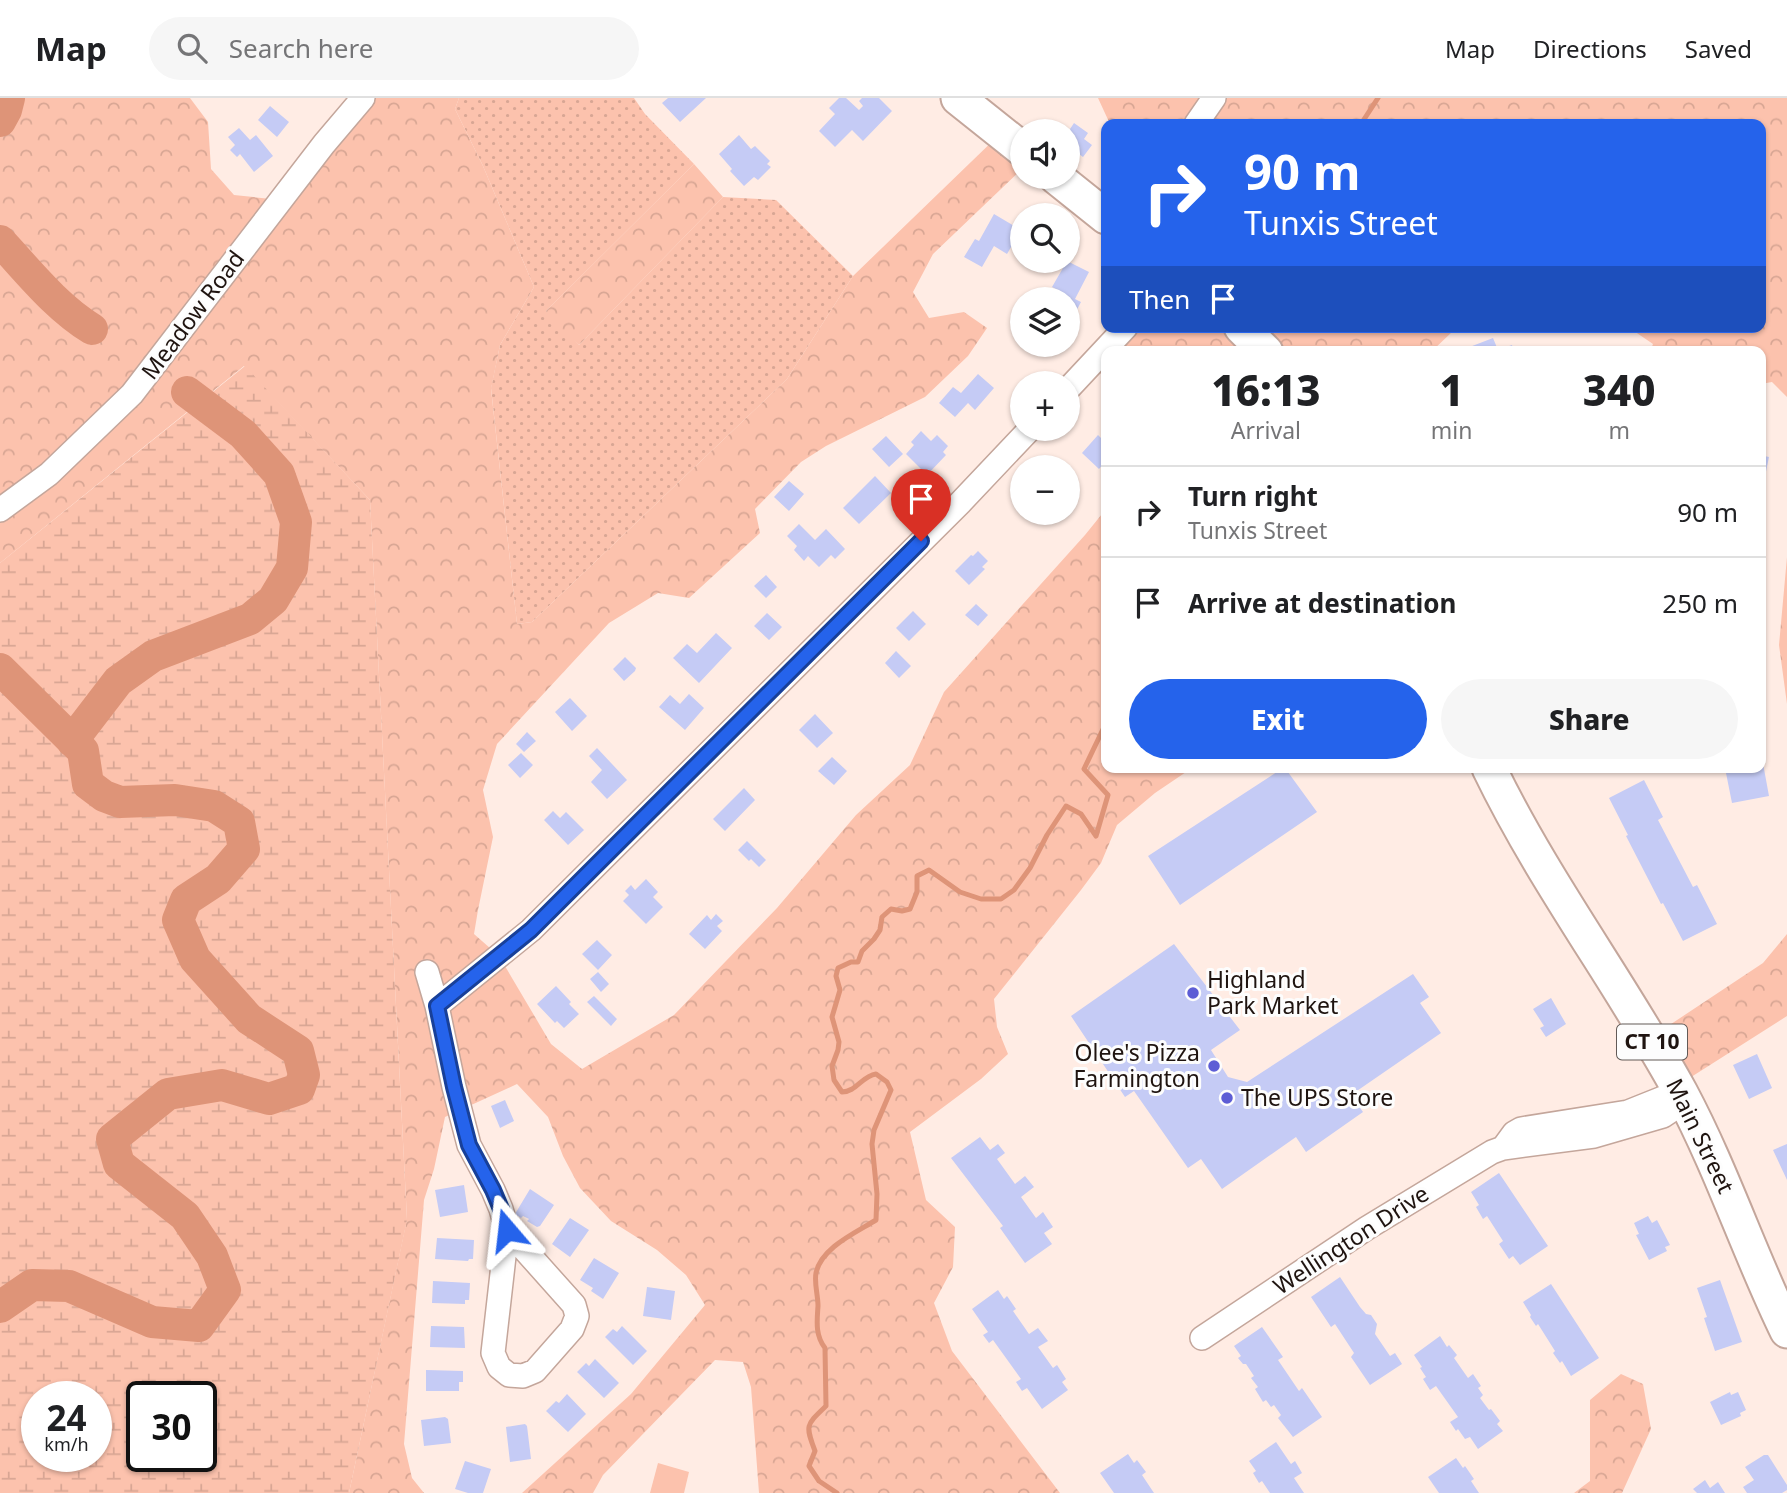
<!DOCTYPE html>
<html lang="en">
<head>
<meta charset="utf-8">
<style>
  body { margin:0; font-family:"Noto Sans",sans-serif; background:#f6f6f6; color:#202124; height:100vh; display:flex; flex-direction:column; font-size:26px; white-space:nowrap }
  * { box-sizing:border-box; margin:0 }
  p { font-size:23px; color:#757577 }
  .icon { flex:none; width:38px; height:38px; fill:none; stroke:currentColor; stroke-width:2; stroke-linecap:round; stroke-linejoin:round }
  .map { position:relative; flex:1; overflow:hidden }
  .panel { position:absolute; left:1101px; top:248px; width:665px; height:427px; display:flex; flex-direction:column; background:#fff; border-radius:14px; box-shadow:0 2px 5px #0004 }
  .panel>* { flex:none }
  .hud { position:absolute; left:1101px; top:21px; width:665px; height:214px; border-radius:14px; box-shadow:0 2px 5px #0004; background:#2563eb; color:#fff; overflow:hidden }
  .buttons { position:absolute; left:1010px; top:21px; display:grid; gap:14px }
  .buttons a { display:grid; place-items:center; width:70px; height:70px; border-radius:50%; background:#fff; box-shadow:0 2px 5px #0004; font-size:35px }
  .speed { position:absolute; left:21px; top:1283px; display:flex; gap:14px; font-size:35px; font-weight:700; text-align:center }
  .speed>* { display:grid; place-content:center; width:91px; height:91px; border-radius:50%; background:#fff; box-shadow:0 2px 5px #0004; line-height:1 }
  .speed small { font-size:18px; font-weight:400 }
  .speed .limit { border:4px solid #111; border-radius:10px; background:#fff; color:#111 }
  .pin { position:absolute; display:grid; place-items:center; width:60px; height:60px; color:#fff; margin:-72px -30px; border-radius:50% 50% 50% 0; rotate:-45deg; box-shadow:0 0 7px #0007 }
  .pin .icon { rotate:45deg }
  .me { position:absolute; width:77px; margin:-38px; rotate:343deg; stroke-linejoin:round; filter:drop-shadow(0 0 5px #0008) }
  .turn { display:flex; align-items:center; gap:24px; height:147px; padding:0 28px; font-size:32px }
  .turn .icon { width:91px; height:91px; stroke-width:2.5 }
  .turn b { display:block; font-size:49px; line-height:60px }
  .then { display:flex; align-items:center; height:66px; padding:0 28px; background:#0003; gap:14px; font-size:26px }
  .eta { display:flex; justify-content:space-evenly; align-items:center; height:119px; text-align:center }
  .eta b { font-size:42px; font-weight:800; line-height:49px }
  .action { display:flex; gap:14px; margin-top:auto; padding:14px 28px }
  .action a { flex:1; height:80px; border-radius:42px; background:#2563eb; color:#fff; font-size:28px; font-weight:800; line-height:80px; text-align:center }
  .action a+a { background:#f6f6f6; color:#202124 }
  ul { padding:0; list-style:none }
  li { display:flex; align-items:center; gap:21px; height:91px; padding:0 28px; border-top:2px solid #e0e0e0 }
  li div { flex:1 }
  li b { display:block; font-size:26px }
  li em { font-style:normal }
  header { display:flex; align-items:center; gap:42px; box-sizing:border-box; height:98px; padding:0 35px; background:#fff; border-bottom:2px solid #e0e0e0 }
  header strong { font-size:33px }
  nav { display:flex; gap:38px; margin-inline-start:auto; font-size:24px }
  .search { width:490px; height:63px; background:#f6f6f6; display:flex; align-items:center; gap:18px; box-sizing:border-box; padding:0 24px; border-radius:38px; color:#757577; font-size:26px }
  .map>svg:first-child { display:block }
</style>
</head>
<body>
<header>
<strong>Map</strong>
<div class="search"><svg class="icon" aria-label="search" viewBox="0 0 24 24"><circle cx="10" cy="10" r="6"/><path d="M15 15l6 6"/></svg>Search here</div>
<nav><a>Map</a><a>Directions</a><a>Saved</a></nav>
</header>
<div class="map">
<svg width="1787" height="1395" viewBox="0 0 1787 1395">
  <defs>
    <pattern id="grass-dots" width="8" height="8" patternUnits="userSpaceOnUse" patternTransform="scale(1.75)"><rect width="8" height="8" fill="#fcc2ad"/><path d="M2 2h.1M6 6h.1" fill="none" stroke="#d8a694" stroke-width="1.8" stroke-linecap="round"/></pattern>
    <pattern id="forest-crowns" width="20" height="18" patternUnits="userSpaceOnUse" patternTransform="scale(1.75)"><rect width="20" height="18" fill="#fcc2ad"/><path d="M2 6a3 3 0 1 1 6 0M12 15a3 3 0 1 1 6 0" fill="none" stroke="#d8a694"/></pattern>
    <pattern id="wetland-marsh" width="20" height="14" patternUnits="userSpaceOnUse" patternTransform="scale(1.75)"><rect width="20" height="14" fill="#fcc2ad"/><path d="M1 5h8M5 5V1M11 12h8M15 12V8" fill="none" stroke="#d8a694"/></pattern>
  </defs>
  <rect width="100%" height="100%" fill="#ffece4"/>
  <path fill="url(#grass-dots)" d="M459,0h175l11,16 49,50 -148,147 33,34 144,-148 53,3 77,76 -66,103 -255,243 -15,2 -26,-236 9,-43 34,-58 -51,-121 -28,-57z"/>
  <path fill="url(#forest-crowns)" d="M0,0h190l18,24 3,47 23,26 47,5 82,-102h96l-4,11 28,57 51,121 -34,58 -9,44 26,235 15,-2 255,-243 66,-103 148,-143 21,16v20l-89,85 -20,38 16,26 35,-6 23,16 -19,28 -43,41 -99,49 -25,16 -46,47 5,24 -71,65 -31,-5 -49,30 -112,121 -14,46 10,47 -15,73 -4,24 25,22 52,88 31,25 92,-54 103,-107 79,-93 54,-50 34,-73 141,-157 21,-26v259h86l-37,25 -38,32 -16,38 -20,27 -87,109 3,28 11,27 -27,25 -71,53 16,68 29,27 -2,40 -19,36 18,48 108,142h-301l-8,-106 -8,-25 -28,-2 -112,115 -10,18h-71l109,-99 74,-89 -19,-30 -29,-25 -46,-29 -31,-33 -17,-32 -15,-39 -31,-33 -72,33 -11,52 -10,31 -20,244 8,34 12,15h-75l58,-274 -37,-719 -126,-134 -244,197z
    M1098,0h689v299l-15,-15 -11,2 -1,-32h-110l3,-8 -25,-17h132v-203h-650z
    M694,66l29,33 -144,148 -23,-20 -10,-14z
    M1126,229h327l-1,5 -21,20h-325v27l-15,-15z
    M1787,459v147l-8,-59z
    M1787,836v82l-110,70 -27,-48 113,-75z
    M1621,1276l22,10 8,45 -29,64h-48l16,-12v-81z"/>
  <path fill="url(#wetland-marsh)" fill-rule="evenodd" d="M245,268l125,134 37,720 -58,273h-349v-930zM96,1298v60h-59v-60zM201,1298v60h-59v-60z"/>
  <path fill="#fcc2ad" d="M658,1365l31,9 -5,21h-34z"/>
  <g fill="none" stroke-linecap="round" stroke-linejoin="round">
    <path stroke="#de9478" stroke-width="5" d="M1361,26l17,-26
      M837,1395l-18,-12 -10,-15 6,-15c-10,-26 -9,-26 11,-45l-1,-58c-10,-13 -8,-27 -7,-42 0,-11 -4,-23 -2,-33 5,-25 39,-40 60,-53l1,-26 -5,-50 2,-14 17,-40 -4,-8 -11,-8c-14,2 -20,18 -34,18l-8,-12 -2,-14 6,-16 1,-8 -7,-25 8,-27 -4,-14 2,-8 13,-6h7l4,-11 12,-12 6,-9 2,-13 9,-8 11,2 8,-2 7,-17v-16l12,-6 31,22 21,7h20l13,-9 16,-22 17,-33 19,-29 15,8 15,22 12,-41 -24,-26 22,-46"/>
    <path stroke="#de9478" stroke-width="32" d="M0,23l6,-11 3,-12
      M0,143c29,31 55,65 92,88
      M0,571l83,82 5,33 16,12 16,6 55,-2 39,6 25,16 5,27 -26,30 -32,21 -8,20 17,39 54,60 49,32 6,24 -5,14 -30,10 -47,-14 -54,9 -56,45 7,25 66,52 27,40 13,34 -26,36 -47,-4 -83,-36 -37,-1 -32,22
      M72,643l46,-60 35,-25 97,-37 23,-19 19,-32 4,-46 -17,-48 -36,-40 -56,-42"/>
  </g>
  <path fill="#c5cbf5" d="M668,0h38l-26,24 -18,-19z
    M839,0h7l13,12 4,-4 -4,-5 3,-3h17l13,13 -29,30 -11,-11 -17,17 -16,-16 16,-17 -6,-6z
    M270,8l19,16 -12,15 -19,-17z
    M1074,25l14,10 -4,6 8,6 -9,12 -15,-11v-14z
    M239,30l11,12 6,-5 17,21 -19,16 -14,-18 -3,3 -7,-7 5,-5 -7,-8z
    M739,37l12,14 4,-3 15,15 -3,3 4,3 -13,13 -4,-3 -10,9 -14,-15 2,-2 -13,-15z
    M994,116l27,16 -14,24 -13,-8 -12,21 -18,-10 11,-18 4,2z
    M1067,163l22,11 -14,27 6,3 -10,19 -3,-2v-20h-12l4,-8 -8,-4z
    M1493,240l5,12 14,-5 2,7h-45l-2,-4z
    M978,276l16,14 -19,22 -7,-7 -13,14 -16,-14 14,-16 8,6z
    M921,333l10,10 6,-6 11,11 -5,6 3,3 -19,20 -21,-21 8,-9 -3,-3z
    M1098,337l8,8v18l-7,8 -17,-16z
    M886,338l17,18 -14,13 -17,-18z
    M1760,357l9,2 -7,34h-2z
    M875,378l16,17 -32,31 -16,-16z
    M789,383l15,13 -15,17 -15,-14z
    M799,426l16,16 11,-11 19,20 -10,10 -4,-4 -12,12 -11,-11 -4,5 -10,-11 3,-4 -10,-10z
    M978,453l10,10 -6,6 3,2 -16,16 -14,-14 16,-16 2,1z
    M766,477l11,12 -11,11 -12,-12z
    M976,506l12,11 -10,11 -13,-11z
    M913,513l13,13 -17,17 -13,-13z
    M767,515l15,14 -13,13 -15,-14z
    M716,535l16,15 -33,35 -26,-25 14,-14 10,9z
    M896,553l15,15 -12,12 -14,-15z
    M625,559l11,11 -1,3 -11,10 -11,-12z
    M689,596l15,14 -19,22 -26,-23 11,-12 10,9z
    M570,600l17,18 -15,15 -17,-19z
    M815,616l18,19 -16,15 -18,-18z
    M527,634l9,9 -12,11 -8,-8z
    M597,650l30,32 -20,19 -16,-17 11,-12 -13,-14z
    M521,655l12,12 -13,13 -12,-13z
    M832,659l15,14 -13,14 -16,-14z
    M1760,660h2l7,38 -37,7 -7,-35h35z
    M1283,670h2l32,44 -137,93 -32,-49z
    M1644,682l19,37 -5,3 35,67 4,-2 20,39 -34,17 -20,-38 -2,1 -35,-68 2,-1 -19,-37z
    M744,690l11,12 -30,31 -12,-12z
    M553,713l7,7 6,-6 18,18 -16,15 -24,-25z
    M747,743l19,19 -7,7 -8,-8 -2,2 -11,-11z
    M646,781l12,13 -5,5 10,10 -17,17 -23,-23 6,-6 -4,-4 6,-6 4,5z
    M716,816l7,7 -6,5 5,5 -17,18 -16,-15 18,-19 4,5z
    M597,842l15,15 -14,15 -16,-16z
    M1174,846l66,86 -29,20 17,27 19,5 166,-108 16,23 -9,6 21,30 -90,62 12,17 -57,40 -10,-15 -74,52 -21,-30 -13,9 -54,-77 -9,6 -54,-81z
    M598,874l11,12 -8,8 -11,-13z
    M556,888l15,16 -2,2 10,10 -15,14 -7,-7 -2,2 -18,-19z
    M594,898l23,23 -6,7 -24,-24z
    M1551,900l15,26 -20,13 -6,-9 4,-2 -11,-17z
    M1757,956l15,34 -23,11 -16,-34z
    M505,1002l9,21 -14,7 -9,-22z
    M980,1039l10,13 8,-6 7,9 -8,6 18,25 10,-8 9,11 -13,10 15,21 7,-6 10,15 -9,6 8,11 -27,19 -25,-35 3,-2 -52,-68z
    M1787,1046v36l-14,-30z
    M1499,1075l49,73 -28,19 -7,-9 -4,3 -10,-15 4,-3 -16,-25 -4,3 -7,-12 3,-2 -8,-13z
    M464,1087l4,27 -28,5 -5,-27z
    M530,1091l24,16 -14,21 -3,1 -10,-6 2,-2 -6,-3 -2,2 -6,-4z
    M1648,1118l4,7 5,-3 13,25 -5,2 2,4 -18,9 -13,-25 3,-1 -5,-11z
    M570,1120l19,12 -19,27 -18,-13z
    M437,1140l37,2 -1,19h-4l-1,2 -33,-2z
    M594,1160l25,15 -16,26 -12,-8 2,-3 -13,-8z
    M1340,1179l20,30 6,7 5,1 6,9 -2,10 15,22 5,-3 7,11 -32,21 -19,-28 3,-4 -19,-29 -4,3 -20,-30z
    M1720,1182l22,62 -27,9 -11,-33 3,-1 -10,-29z
    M433,1183l37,2 -1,17h-4v4l-33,-1z
    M1551,1186l48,74 -28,18 -9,-15 -2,2 -7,-10 2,-2 -17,-27 -2,2 -6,-9 1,-2 -8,-13z
    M647,1189l28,4 -4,29 -28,-4z
    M998,1192l6,9 3,-3 9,13 -3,2 16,23 9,-6 10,13 -10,6 15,21 4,-3 9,14 -4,3 6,8 -26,19 -15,-21 -5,3 -6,-9 5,-3 -28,-39 -4,3 -6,-8 5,-3 -16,-23z
    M431,1228l33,1 1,21 -35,-1z
    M622,1228l25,25 -14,14 -28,-28 8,-8 4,3z
    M1262,1229l21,30 -5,3 21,31 3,-3 20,29 -29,20 -15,-19 3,-3 -7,-10 -3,2 -5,-7 -3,2 -8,-13 3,-2 -7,-9 3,-2 -8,-12h-3l-5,-6 3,-2 -7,-10z
    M1440,1238l7,11 2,-2 8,10 -3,3 14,20 5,-4 8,12 -3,2 5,7 -3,3 9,12 2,-1 9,12 -3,3 6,7 -25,18 -8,-12 -5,2 -7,-10 -2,2 -6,-9 8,-5 -22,-31 -6,4 -7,-11 3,-2 -6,-9 2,-1 -8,-12z
    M595,1261l24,24 -15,15 -27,-26 9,-9 3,3z
    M426,1272l37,1v11h-4v9h-33z
    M1730,1294l1,3 7,-3 8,18 -6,3 1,3 -20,9 -11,-23z
    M567,1296l19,20 -18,18 -22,-21 10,-10 3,2z
    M445,1319l3,2 3,24 -27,3 -3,-26z
    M525,1326l2,2 4,33 -21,3 -4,-35z
    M1276,1344l15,22 4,-3 7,12 -8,5 10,15h-34l-8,-12 -3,2 -6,-10 3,-2 -7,-10z
    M1128,1356l6,9 3,-3 9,12 -4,3 12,18h-40l-14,-20z
    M1764,1357h4l19,30v5l-5,3h-35l-4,-6 11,-7 -9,-13z
    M1456,1360l7,10 2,-2 9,13 -3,2 8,12h-40l-11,-16z
    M465,1363l26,8 -8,24h-15l-13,-4z
    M1705,1382l5,8 8,-6 7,11h-28l-4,-4z"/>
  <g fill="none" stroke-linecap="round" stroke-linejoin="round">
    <g stroke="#c4a69b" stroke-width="26">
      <path id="minor" d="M1196,26l18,-26
        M1068,291l58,-62
        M0,412l49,-36 83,-80 192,-250 39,-46
        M427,874l10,34 17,81 15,58 24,45 8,19 6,21 67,75 3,11 -5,13 -37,42 -12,5 -14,-1 -10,-8 -6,-14 14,-123
        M437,908l94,-76 429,-427 70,-74
        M1503,1050l11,-15 7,-4 107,-17 40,-16h15
        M1202,1240l165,-110 125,-76 11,-4 91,-12 69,-20 12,-8 8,-12"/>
    </g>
    <g stroke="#c4a69b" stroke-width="37">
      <path id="highway" d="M958,0l64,51
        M1056,79l50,40
        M1241,229l25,25
        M1489,670c55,114 132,215 192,325 41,77 68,160 106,238"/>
    </g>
    <use href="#minor" stroke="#fff" stroke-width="23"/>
    <use href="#highway" stroke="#fff" stroke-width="33"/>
  </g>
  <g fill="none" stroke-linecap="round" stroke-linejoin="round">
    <g stroke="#184099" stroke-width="18">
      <path id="route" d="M507,1132l-6,-21 -8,-19 -24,-45 -15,-58 -17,-81 94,-76 390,-389"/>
    </g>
    <use href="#route" stroke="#2563eb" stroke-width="12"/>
  </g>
  <g fill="#5d5dd5" stroke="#fdfdfd" stroke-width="2.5">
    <circle cx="1193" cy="895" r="7"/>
    <circle cx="1214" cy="968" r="7"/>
    <circle cx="1227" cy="1000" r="7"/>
  </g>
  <g text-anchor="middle" stroke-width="6" stroke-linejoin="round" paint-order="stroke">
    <rect fill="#fdfdfd" stroke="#625a57" stroke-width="2" x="1617" y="926.5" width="70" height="35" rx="5"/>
    <g font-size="21" font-weight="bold" fill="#1f1410">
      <text x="1652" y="951">CT 10</text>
    </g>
    <g font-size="23" fill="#1f1410" stroke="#fdfdfd">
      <text transform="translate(193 217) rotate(-53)" y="8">Meadow Road</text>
      <text transform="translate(1700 1038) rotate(64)" y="8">Main Street</text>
      <text transform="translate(1351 1142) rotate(-33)" y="8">Wellington Drive</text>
    </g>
    <g font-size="23" fill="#1f1410" stroke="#fdfdfd" text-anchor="start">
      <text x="1207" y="890">Highland<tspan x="1207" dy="26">Park Market</tspan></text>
      <text x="1200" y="963" text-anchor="end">Olee's Pizza<tspan x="1200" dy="26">Farmington</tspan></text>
      <text x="1241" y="1008">The UPS Store</text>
    </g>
  </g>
</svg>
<div class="buttons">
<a><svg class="icon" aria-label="sound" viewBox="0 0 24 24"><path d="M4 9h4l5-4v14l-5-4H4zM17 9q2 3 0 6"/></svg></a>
<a><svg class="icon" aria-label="search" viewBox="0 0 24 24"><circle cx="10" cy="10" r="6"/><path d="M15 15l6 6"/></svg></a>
<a><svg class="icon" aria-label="layers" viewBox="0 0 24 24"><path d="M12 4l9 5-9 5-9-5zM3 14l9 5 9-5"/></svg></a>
<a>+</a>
<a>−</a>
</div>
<div class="speed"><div>24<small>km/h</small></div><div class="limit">30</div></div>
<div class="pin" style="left:921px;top:443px;background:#d93025"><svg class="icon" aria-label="arrive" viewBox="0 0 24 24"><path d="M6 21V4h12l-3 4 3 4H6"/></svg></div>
<svg class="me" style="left:507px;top:1132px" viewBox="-20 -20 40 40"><path d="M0-17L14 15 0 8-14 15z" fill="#2563eb" stroke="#fff" stroke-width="4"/></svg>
<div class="hud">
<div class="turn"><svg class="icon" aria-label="right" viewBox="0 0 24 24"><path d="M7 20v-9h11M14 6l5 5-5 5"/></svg><div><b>90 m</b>Tunxis Street</div></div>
<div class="then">Then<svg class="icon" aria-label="arrive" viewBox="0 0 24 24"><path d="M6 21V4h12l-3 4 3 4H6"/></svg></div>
</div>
<section class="panel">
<div class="eta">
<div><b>16:13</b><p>Arrival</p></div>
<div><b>1</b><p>min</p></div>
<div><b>340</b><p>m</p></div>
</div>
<ul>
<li><svg class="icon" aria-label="right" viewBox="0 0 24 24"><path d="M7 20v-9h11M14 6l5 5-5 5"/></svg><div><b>Turn right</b><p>Tunxis Street</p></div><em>90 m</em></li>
<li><svg class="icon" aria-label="arrive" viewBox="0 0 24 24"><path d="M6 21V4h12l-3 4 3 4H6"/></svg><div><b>Arrive at destination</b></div><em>250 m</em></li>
</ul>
<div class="action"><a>Exit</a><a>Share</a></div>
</section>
</div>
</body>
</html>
